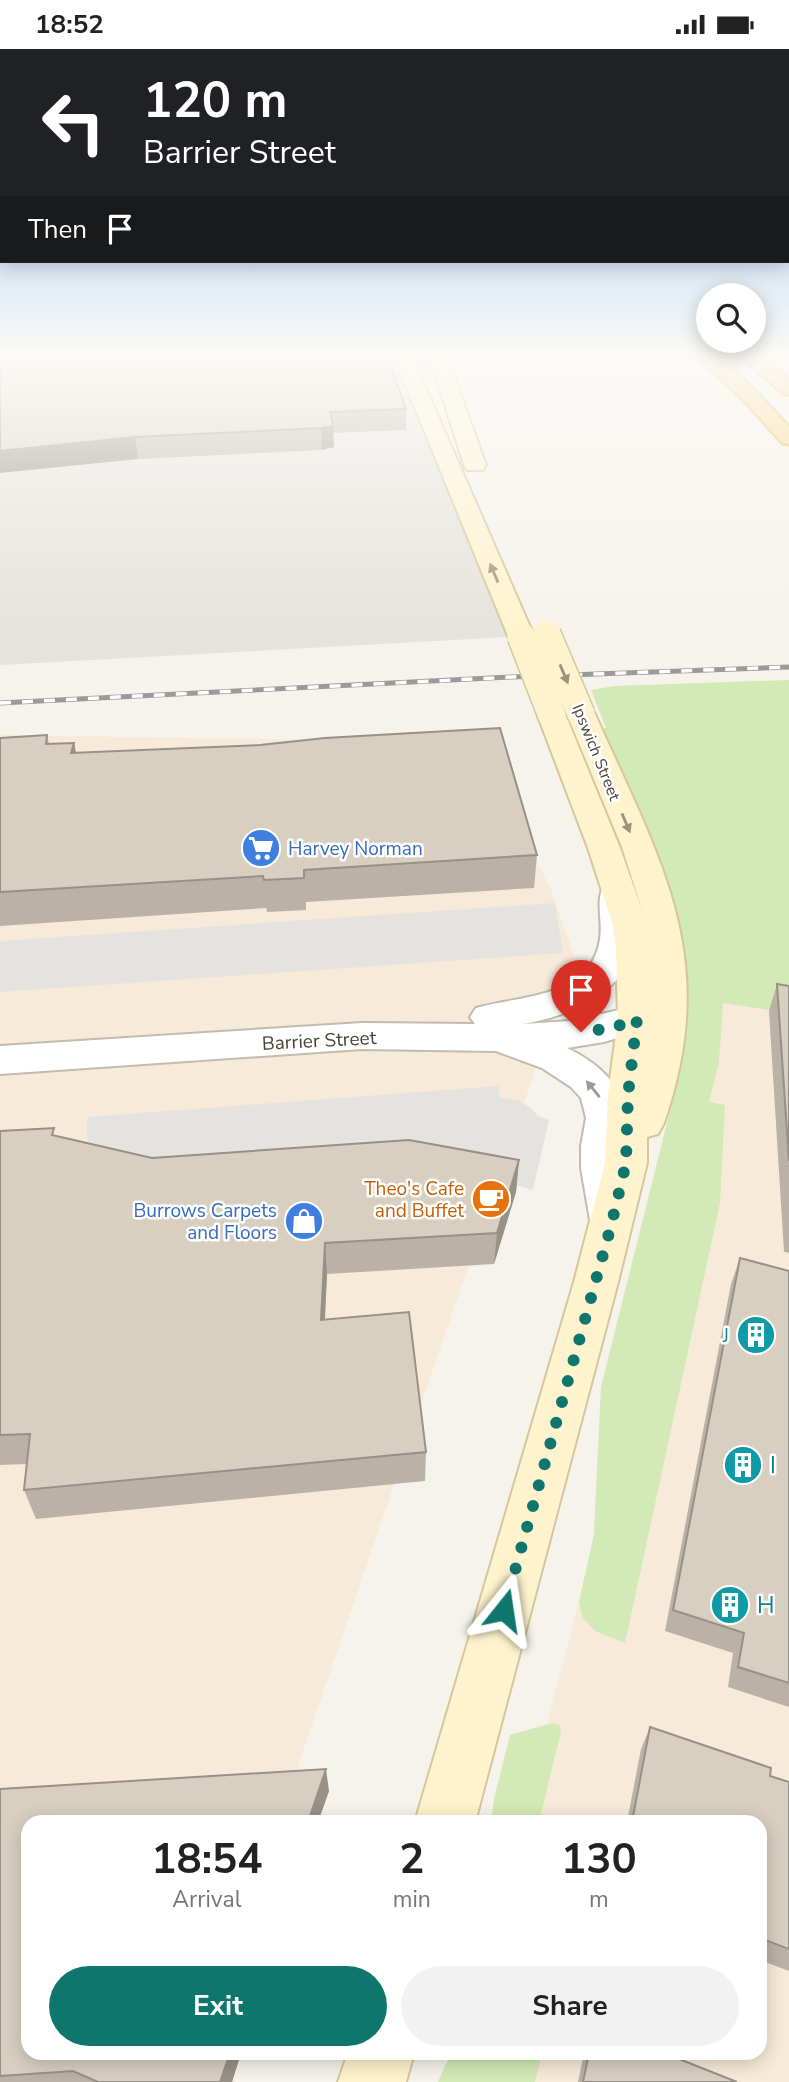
<!DOCTYPE html>
<html lang="en">
<head>
<meta charset="utf-8">
<style>
  body { margin:0; font-family:"Nunito Sans",sans-serif; background:#f2f2f2; color:#222; height:100vh; display:flex; flex-direction:column; font-size:26px; white-space:nowrap }
  * { box-sizing:border-box; margin:0 }
  p { font-size:23px; color:#767676 }
  .icon { flex:none; width:38px; height:38px; fill:none; stroke:currentColor; stroke-width:2; stroke-linecap:round; stroke-linejoin:round }
  .map { position:relative; flex:1; overflow:hidden }
  .details { position:absolute; left:21px; top:1766px; width:746px; height:245px; display:flex; flex-direction:column; background:#fff; border-radius:21px; box-shadow:0 4px 18px #0003 }
  .details>* { flex:none }
  .banner { position:absolute; left:0px; top:0px; width:789px; height:214px; box-shadow:0 4px 18px #0003; background:#202124; color:#fff; overflow:hidden }
  .buttons { position:absolute; left:696px; top:234px; display:grid; gap:14px }
  .buttons a { display:grid; place-items:center; width:70px; height:70px; border-radius:50%; background:#fff; box-shadow:0 4px 18px #0003; font-size:35px }
  .pin { position:absolute; display:grid; place-items:center; width:60px; height:60px; color:#fff; margin:-72px -30px; border-radius:50% 50% 50% 0; rotate:-45deg; box-shadow:0 0 7px #0007 }
  .pin .icon { rotate:45deg }
  .me { position:absolute; width:77px; margin:-38px; rotate:15deg; stroke-linejoin:round; filter:drop-shadow(0 0 5px #0008) }
  .turn { display:flex; align-items:center; gap:24px; height:147px; padding:0 28px; font-size:32px }
  .turn .icon { width:91px; height:91px; stroke-width:2.5 }
  .turn b { display:block; font-size:49px; line-height:60px }
  .then { display:flex; align-items:center; height:66px; padding:0 28px; background:#0003; gap:14px; font-size:26px }
  .eta { display:flex; justify-content:space-evenly; align-items:center; height:119px; text-align:center }
  .eta b { font-size:42px; font-weight:700; line-height:49px }
  .cta { display:flex; gap:14px; margin-top:auto; padding:14px 28px }
  .cta a { flex:1; height:80px; border-radius:42px; background:#0f766e; color:#fff; font-size:28px; font-weight:700; line-height:80px; text-align:center }
  .cta a+a { background:#f2f2f2; color:#222 }
  .status { display:flex; justify-content:space-between; align-items:center; height:49px; padding:0 35px; background:#fff; direction:ltr }
  .status svg { height:19px; fill:currentColor }
  .map>svg:first-child { display:block }
</style>
</head>
<body>
<div class="status"><b>18:52</b><svg viewBox="0 0 49 12"><path d="M0 12V9h3v3zM5 12V6h3v6zM10 12V3h3v9zM15 12V0h3v12zM26 1h20v11H26zM47 4h2v5h-2z"/></svg></div>
<div class="map">
<svg width="789" height="2033" viewBox="0 0 789 2033">
  <rect width="100%" height="100%" fill="#f6f3ec"/>
  <path fill="#f7ead8" d="M0,686l327,5 197,95 28,57 22,64 -295,866h-251v231l-28,29z
    M688,948l101,16v1069h-351l13,-29h309v-231h-269v-6l19,-81 37,-11 41,-157 6,-33 7,-147 79,-316z"/>
  <path fill="#e6e2dd" d="M389,315l10,5 36,79 73,189 -508,28v-296z"/>
  <path fill="#d2eab5" d="M789,631v333l-66,-10 -4,59 -10,40 16,3 -5,98 -95,440 -30,-12 -12,-13 -4,-16 15,-68 7,-147 79,-316c28,-137 -25,-221 -78,-342l4,-1 -15,-38 24,-4z
    M553,1674l6,2 2,6 -22,91h-48l3,-23 16,-64z
    M451,2004h91l-7,29h-97z"/>
  <path fill="#e5e3e0" d="M555,854l8,50 -563,39v-51z
    M498,1037l3,12 17,2 12,7 8,9 11,4 -16,70 -97,-28 -348,9 -1,-54z"/>
  <g fill="none" stroke-linecap="round" stroke-linejoin="round">
    <g stroke="#c2bbae" stroke-width="4">
      <path id="minor" d="M327,305h114l1,1 -9,6 -98,1 -7,-2z"/>
    </g>
    <g stroke="#c2bbae" stroke-width="4">
      <path id="tertiary" d="M616,833l12,4c7,10 7,23 7,36 3,66 -56,92 -112,102l47,-3 67,-15 13,4 6,9 -6,9 -46,14 -37,6c28,13 59,38 59,72 0,17 -5,31 -3,49 3,21 13,43 3,63l-15,5 -15,-5 -6,-12 -9,-52v-22l5,-28 -5,-20 -10,-11 -29,-19 -46,-17 -134,-2 -362,25v-28l362,-23 113,1 -5,-7 6,-9c44,-13 115,-9 124,-69 3,-17 -5,-39 4,-53z"/>
    </g>
    <g stroke="#d6c79b" stroke-width="4">
      <path id="secondary" d="M393,305h18l123,282 -4,6 -9,2 -9,-2 -4,-6z
        M424,305h18l11,20 33,91 -3,5h-16l-3,-5 -29,-91z
        M581,656l10,3 4,6c66,149 126,243 69,409l-6,11 -11,3v26l-29,119 -143,540h-60l159,-540 31,-119 3,-68 10,-76 -2,-72 -4,-25 -24,-74 -50,-132 4,-6 10,-3 10,3 4,6 54,132 22,62 -20,-63 -55,-133 4,-6z
        M348,2004h66l-8,29h-68z"/>
    </g>
    <g stroke="#e0a43c" stroke-width="4">
      <path id="motorway" d="M695,305h20l45,41 29,32v18l-7,-2 -36,-40z
        M738,305h20l31,25v16l-7,-2z"/>
    </g>
    <use href="#minor" fill="#fff" fill-rule="evenodd"/>
    <use href="#tertiary" fill="#fff" fill-rule="evenodd"/>
    <use href="#secondary" fill="#fff3cd" fill-rule="evenodd"/>
    <use href="#motorway" fill="#ffcf6e" fill-rule="evenodd"/>
    <g stroke="#9a9a9a" stroke-width="5">
      <path id="rail" d="M0,654l512,-26 277,-10"/>
    </g>
    <use href="#rail" stroke="#fff" stroke-width="3.5" stroke-dasharray="11" stroke-linecap="butt"/>
    <g stroke="#d6c79b" stroke-width="30" stroke-linecap="butt">
      <path id="secondary-bridge" d="M547,585l34,80
        M521,587l31,80"/>
    </g>
    <use href="#secondary-bridge" stroke="#fff3cd" stroke-width="27"/>
  </g>
  <path fill="#bab2a6" d="M0,305l406,55v21l-73,3 1,14 -12,3 -184,9z
    M47,686l2,9 25,-1 2,10 461,102 -3,33 -228,14v8l-39,2 -1,-4 -266,18v-188z
    M777,935l12,2v267l-5,-1 -15,-241z
    M0,1082l56,5 96,22 367,2 -3,32 -22,72 -167,10 -2,46 101,132 -1,29 -389,38 -12,-29 3,-26 -27,1z
    M740,1209l49,13v436l-61,-20 5,-34 -68,-22 66,-347z
    M650,1678l120,49 19,6v189l-29,-11v-138h-133l14,-73z
    M0,1740l329,2 -11,31h-290v231h213l-9,29h-232z
    M584,2004h80l73,29h-159z"/>
  <path fill="#979187" d="M333,377l1,21 -12,3 -1,-22z
    M135,388l3,22 -138,14v-22z
    M74,694l6,31 -9,-21z
    M519,1111l-3,32 -22,72 3,-31z
    M325,1194l2,31 -4,77 -2,-31z
    M326,1720l3,22 -11,31h-10z
    M230,2004h11l-9,29h-12z"/>
  <path fill="#d8cfc1" stroke="#979187" stroke-width="2" d="M0,305h386l20,55 -76,3 3,14 -12,2 -186,9 -135,14z
    M500,679l37,127 -233,15v8l-40,2 -1,-4 -263,16v-154l47,-3 -1,9 28,-1 -3,10 189,-8 65,-7z
    M777,935l12,2v175z
    M54,1079l-2,7 100,23 257,-18 110,20 -22,73 -172,10 -4,77 88,-8 17,140 -402,38 6,-56 -30,1v-304z
    M740,1209l49,13v412l-51,-16 6,-34 -71,-23z
    M650,1678l121,41 -1,8 19,6v167l-29,-11v-116h-128z
    M326,1720l-18,53h-280v231h202l-10,29h-122l-25,-11 -73,5v-287z
    M589,2004h75l73,29h-154z"/>
  <defs><path id="oneway-solid" d="M-6-.8H1V-3.2L6.5 0L1 3.2V.8H-6Z" transform="scale(1.75)"/></defs>
  <g fill="#9c937c">
    <use href="#oneway-solid" transform="translate(494 524) rotate(-113)"/>
    <use href="#oneway-solid" transform="translate(564 625) rotate(67)"/>
    <use href="#oneway-solid" transform="translate(626 774) rotate(67)"/>
  </g>
  <use fill="#9c9892" href="#oneway-solid" transform="translate(593 1040) rotate(-129)"/>
  <linearGradient id="sky" x2="0" y2="1"><stop stop-color="#8fc1ec"/><stop offset="0.52" stop-color="#fbfaf6"/><stop offset="1" stop-color="#fbfaf6" stop-opacity="0"/></linearGradient>
  <rect width="789" height="590" fill="url(#sky)"/>
  <g fill="none" stroke-linecap="round" stroke-linejoin="round">
    <path stroke="#0f766e" stroke-width="12" stroke-dasharray="0 21.6" d="M504,1561l107,-384 15,-63 2,-68 9,-76 -25,9 -31,4"/>
  </g>
  <defs>
    <g id="supermarket-disc" transform="scale(2.0125)"><circle r="9.5" fill="#3f7fe0" stroke="#fff"/><path d="M-6-5.5h2.5l.6 2H6L4.5 2H-2.5L-4.4-4H-6ZM-1.5 3.2a1.3 1.3 0 1 0 .1 0ZM3 3.2a1.3 1.3 0 1 0 .1 0Z" fill="#fff"/></g>
    <g id="cafe-disc" transform="scale(2.0125)"><circle r="9.5" fill="#e8710a" stroke="#fff"/><path d="M-5.5-4.5H6V0H3Q3 3.5 0 3.5H-2.5Q-5.5 3.5-5.5 0ZM3-3.2v2h1.7v-2ZM-6 4.5H4V6H-6Z" fill="#fff"/></g>
    <g id="shop-disc" transform="scale(2.0125)"><circle r="9.5" fill="#3f7fe0" stroke="#fff"/><path d="M-5-2.5h2.3a2.7 3.5 0 0 1 5.4 0H5L5.5 6h-11ZM-1.5-2.5h3a1.5 2.3 0 0 0-3 0Z" fill="#fff"/></g>
    <g id="building-disc" transform="scale(2.0125)"><circle r="9.5" fill="#0f9aa8" stroke="#fff"/><path d="M-4-6H4V6H1V3H-1V6H-4ZM-2.5-4.3h1.7v1.8h-1.7ZM.8-4.3h1.7v1.8H.8ZM-2.5-1h1.7V.8h-1.7ZM.8-1h1.7V.8H.8Z" fill="#fff"/></g>
  </defs>
  <g fill-rule="evenodd">
    <use href="#supermarket-disc" x="261" y="799"/>
    <use href="#cafe-disc" x="491" y="1150"/>
    <use href="#shop-disc" x="304" y="1172"/>
    <use href="#building-disc" x="756" y="1286"/>
    <use href="#building-disc" x="743" y="1416"/>
    <use href="#building-disc" x="730" y="1556"/>
  </g>
  <g text-anchor="middle" stroke-width="5" stroke-linejoin="round" paint-order="stroke">
    <g font-size="16" fill="#4b4439" stroke="#fff">
      <text transform="translate(597 703) rotate(68)" y="6">Ipswich Street</text>
    </g>
    <g font-size="19" fill="#366cbe" stroke="#fff" text-anchor="start">
      <text x="288" y="806">Harvey Norman</text>
      <text x="277" y="1168" text-anchor="end">Burrows Carpets<tspan x="277" dy="22">and Floors</tspan></text>
    </g>
    <g font-size="19" fill="#4b4439" stroke="#fff">
      <text transform="translate(319 991) rotate(-3)" y="7">Barrier Street</text>
    </g>
    <g font-size="19" fill="#c56008" stroke="#fff" text-anchor="end">
      <text x="464" y="1146">Theo's Cafe<tspan x="464" dy="22">and Buffet</tspan></text>
    </g>
    <g font-size="19" fill="#0d838f" stroke="#fff" text-anchor="end">
      <text x="729" y="1293">J</text>
    </g>
    <g font-size="23" fill="#0d838f" stroke="#fff" text-anchor="start">
      <text x="770" y="1424">I</text>
      <text x="757" y="1564">H</text>
    </g>
  </g>
</svg>
<div class="buttons">
<a><svg class="icon" aria-label="search" viewBox="0 0 24 24"><circle cx="10" cy="10" r="6"/><path d="M15 15l6 6"/></svg></a>
</div>
<div class="pin" style="left:581px;top:983px;background:#d93025"><svg class="icon" aria-label="arrive" viewBox="0 0 24 24"><path d="M6 21V4h12l-3 4 3 4H6"/></svg></div>
<svg class="me" style="left:504px;top:1561px" viewBox="-20 -20 40 40"><path d="M0-17L14 15 0 8-14 15z" fill="#0f766e" stroke="#fff" stroke-width="4"/></svg>
<div class="banner">
<div class="turn"><svg class="icon" aria-label="left" viewBox="0 0 24 24"><path d="M17 20v-9H6M10 6l-5 5 5 5"/></svg><div><b>120 m</b>Barrier Street</div></div>
<div class="then">Then<svg class="icon" aria-label="arrive" viewBox="0 0 24 24"><path d="M6 21V4h12l-3 4 3 4H6"/></svg></div>
</div>
<section class="details">
<div class="eta">
<div><b>18:54</b><p>Arrival</p></div>
<div><b>2</b><p>min</p></div>
<div><b>130</b><p>m</p></div>
</div>
<div class="cta"><a>Exit</a><a>Share</a></div>
</section>
</div>
</body>
</html>
